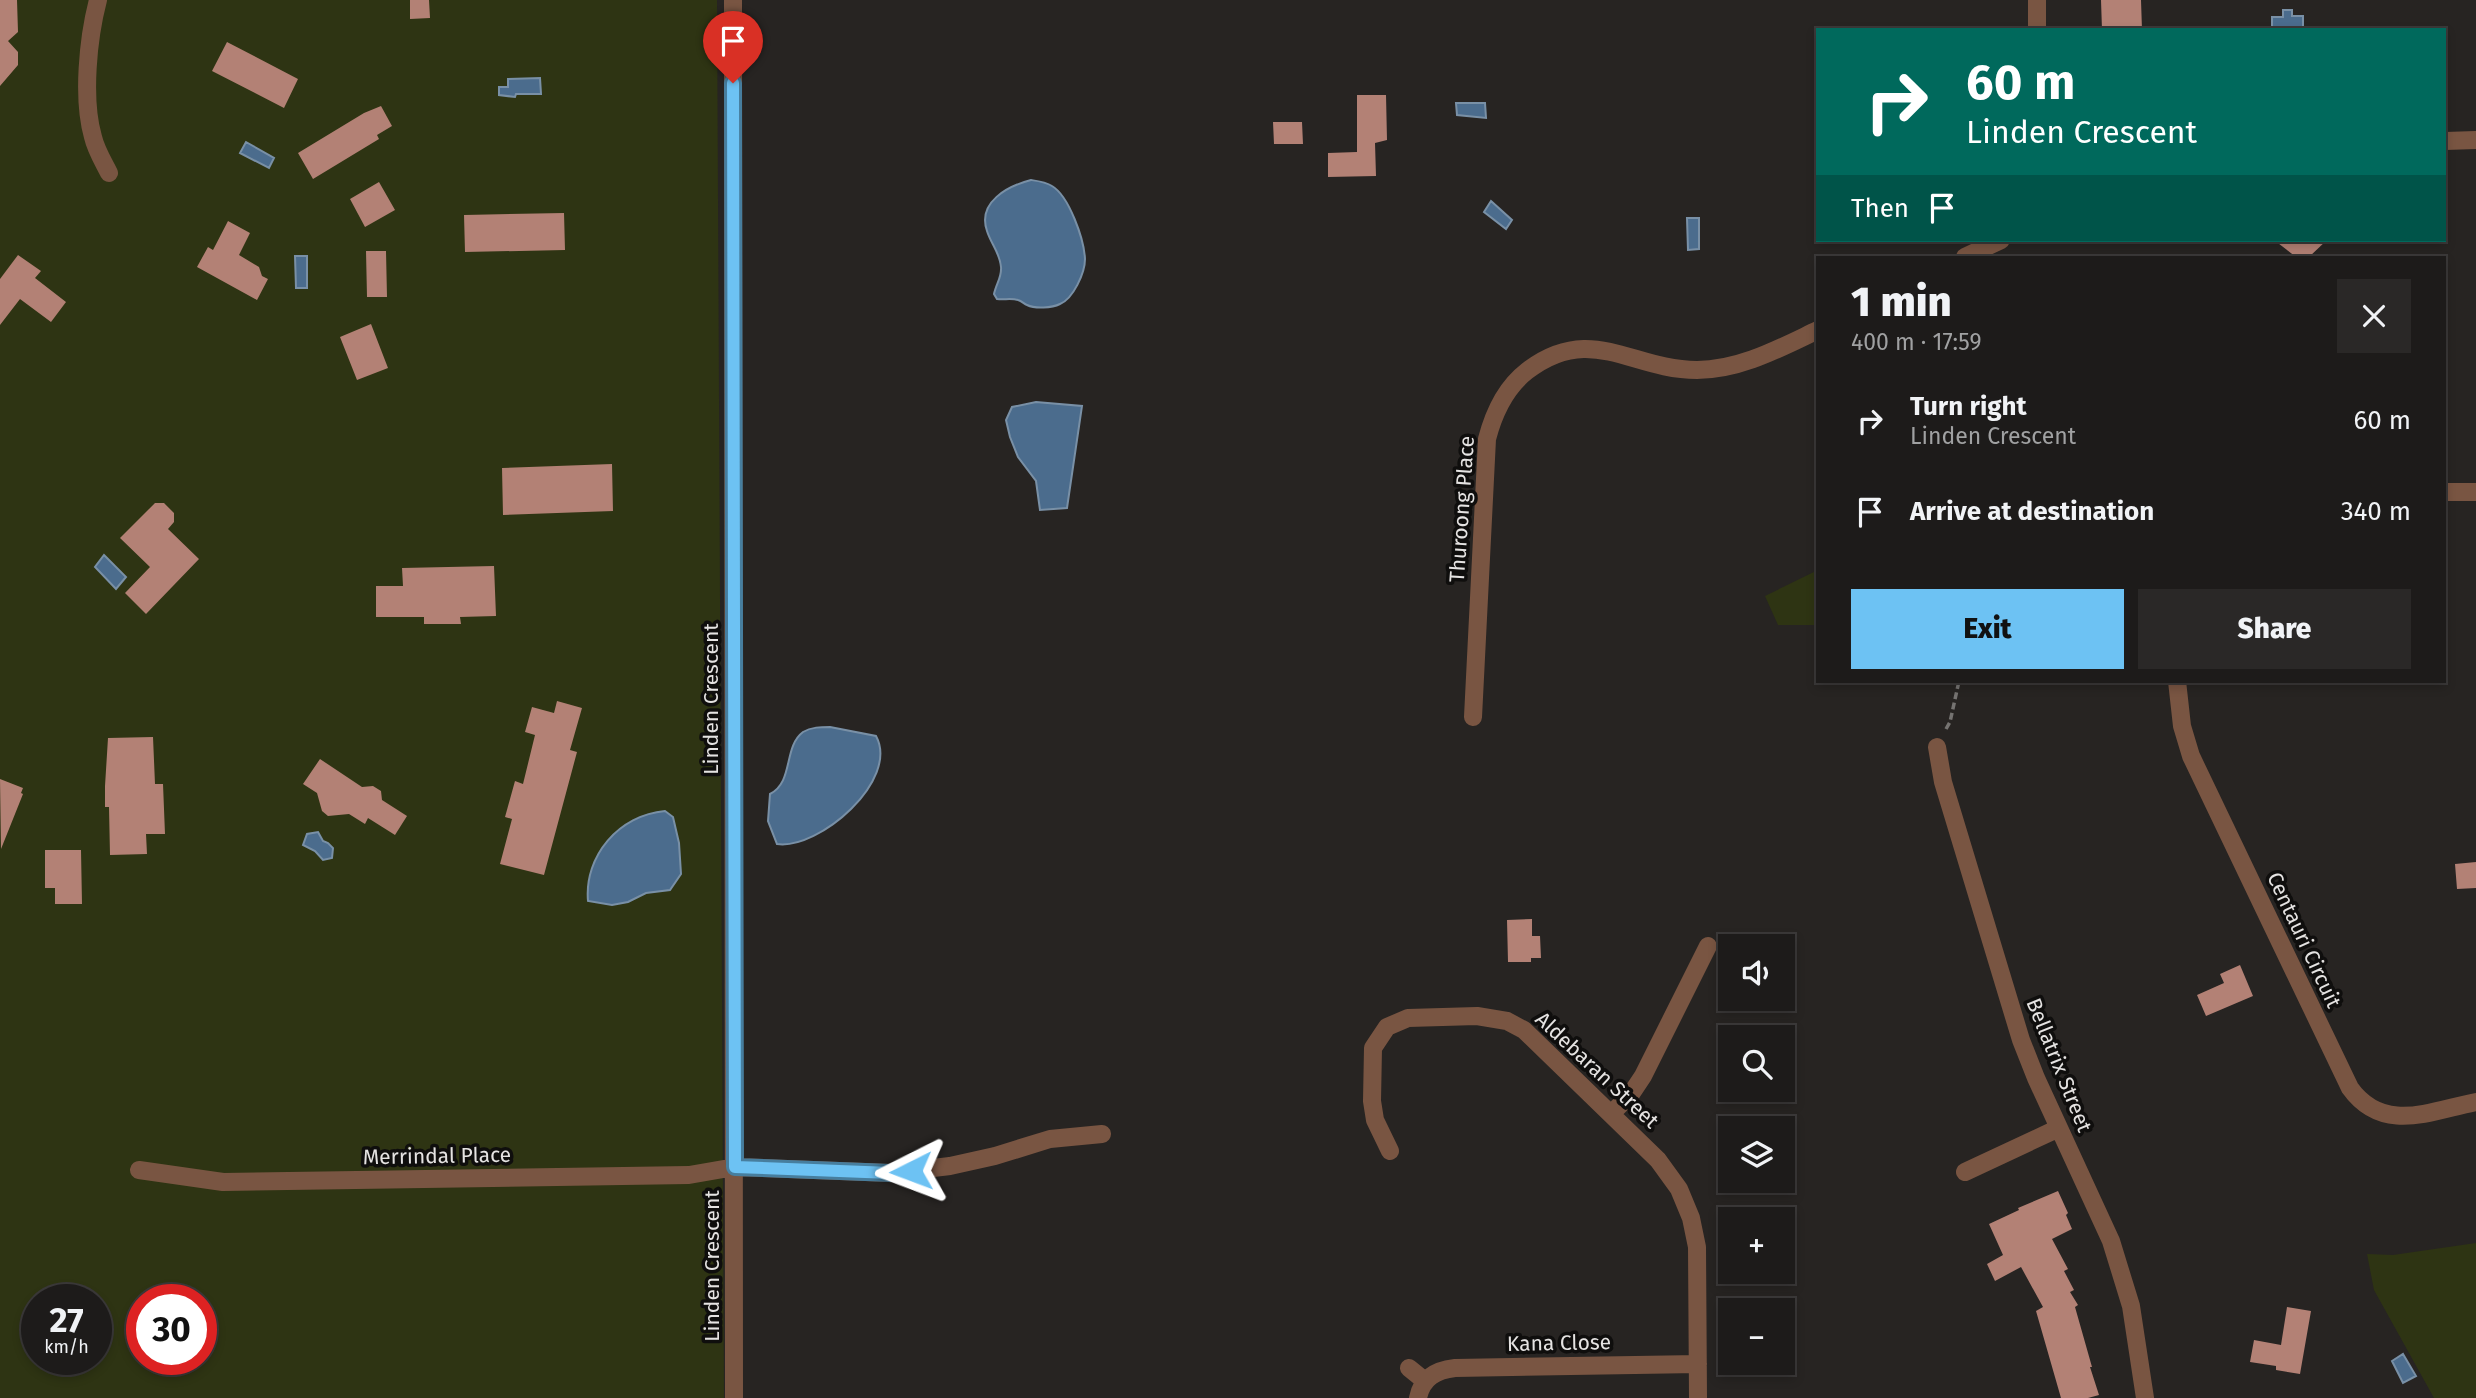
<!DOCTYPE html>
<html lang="en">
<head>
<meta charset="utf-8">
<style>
  body { margin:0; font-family:"Fira Sans",sans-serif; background:#2a2827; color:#f1f3f6; height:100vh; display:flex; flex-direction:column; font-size:26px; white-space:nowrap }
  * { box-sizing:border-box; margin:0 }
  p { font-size:23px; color:#a0a1a2 }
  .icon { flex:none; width:38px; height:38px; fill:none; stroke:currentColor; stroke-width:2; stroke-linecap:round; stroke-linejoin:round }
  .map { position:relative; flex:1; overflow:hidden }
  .panel { position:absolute; left:1816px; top:256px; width:630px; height:427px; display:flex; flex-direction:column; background:#1d1b1a; border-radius:0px; box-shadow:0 4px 10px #0003,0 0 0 2px #3b3939 }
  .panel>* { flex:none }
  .guide { position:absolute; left:1816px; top:28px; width:630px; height:214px; border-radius:0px; box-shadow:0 4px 10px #0003,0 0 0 2px #3b3939; background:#00695c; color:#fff; overflow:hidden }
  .tools { position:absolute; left:1718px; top:934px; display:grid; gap:14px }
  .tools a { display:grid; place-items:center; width:77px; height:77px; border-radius:0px; background:#1d1b1a; box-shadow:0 4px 10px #0003,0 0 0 2px #3b3939; font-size:35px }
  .speed { position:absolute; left:21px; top:1284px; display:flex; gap:14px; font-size:35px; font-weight:700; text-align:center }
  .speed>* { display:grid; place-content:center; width:91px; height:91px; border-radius:50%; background:#1d1b1a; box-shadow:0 4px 10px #0003,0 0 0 2px #3b3939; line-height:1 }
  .speed small { font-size:18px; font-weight:400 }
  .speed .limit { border:10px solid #d22; background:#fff; color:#111 }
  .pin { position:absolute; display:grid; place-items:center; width:60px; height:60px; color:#fff; margin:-72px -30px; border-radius:50% 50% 50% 0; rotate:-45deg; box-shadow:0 0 7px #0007 }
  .pin .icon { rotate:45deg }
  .me { position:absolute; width:77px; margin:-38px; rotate:267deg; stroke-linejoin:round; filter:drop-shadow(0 0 5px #0008) }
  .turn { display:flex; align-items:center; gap:24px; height:147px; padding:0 35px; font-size:32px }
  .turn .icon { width:91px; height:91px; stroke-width:2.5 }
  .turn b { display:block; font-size:49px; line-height:60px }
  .then { display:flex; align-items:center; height:66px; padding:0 35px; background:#0003; gap:14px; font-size:26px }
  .round { display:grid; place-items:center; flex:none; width:74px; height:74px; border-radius:0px; background:#2a2827 }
  .summary { display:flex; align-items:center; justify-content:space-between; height:119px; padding:0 35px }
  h1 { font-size:42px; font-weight:800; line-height:52px }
  .button { display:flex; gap:14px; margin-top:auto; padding:14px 35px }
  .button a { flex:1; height:80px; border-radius:0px; background:#6dc2f3; color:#111; font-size:28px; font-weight:800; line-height:80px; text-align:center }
  .button a+a { background:#2a2827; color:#f1f3f6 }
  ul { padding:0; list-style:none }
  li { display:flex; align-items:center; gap:21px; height:91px; padding:0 35px }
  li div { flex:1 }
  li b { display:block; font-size:26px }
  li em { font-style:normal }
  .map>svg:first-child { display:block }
</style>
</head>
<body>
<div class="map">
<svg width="2476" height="1398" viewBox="0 0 2476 1398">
  <rect width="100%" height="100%" fill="#272422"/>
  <path fill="#2e3413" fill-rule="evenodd" d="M0,0h717l7,1398h-724zM37,1300h59v60h-59zM142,1300h59v60h-59z
    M1818,570v55h-40l-13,-29z
    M2476,1243v155h-42l-60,-108 -7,-36 26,1z"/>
  <path fill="#4b6c8d" stroke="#7990a6" stroke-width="2" d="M2283,10h9v6h11v13h-31v-12h11z
    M540,78l1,16h-25l-1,3 -16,-2v-8h9v-8z
    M1456,103h29l1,15 -29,-3z
    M246,142l28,16 -5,10 -29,-15z
    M1031,180c7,1 15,2 21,6 17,10 32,53 33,73 0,14 -12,40 -25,45 -8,4 -25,5 -33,1 -3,-1 -5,-4 -9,-5 -7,-2 -14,0 -21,-1l-3,-5c2,-10 8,-17 7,-27 -1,-14 -10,-23 -14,-36 -10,-29 21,-45 44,-51z
    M1491,201l21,19 -6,9 -22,-17z
    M1687,218h12v31l-11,1z
    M295,256h12v32h-11z
    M1036,402l46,4 -15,102 -27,2 -4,-29 -18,-24 -8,-20 -4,-17 6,-13z
    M104,555l22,22 -10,12 -21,-22z
    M830,727l46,9c24,44 -57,114 -99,108l-9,-23 2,-27c24,-12 13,-47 33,-62 8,-5 18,-5 27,-5z
    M665,811l8,6 6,26 2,31 -11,16 -24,3 -18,9 -16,3 -24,-4c-4,-45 31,-86 77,-90z
    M318,832l5,9 5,2 5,5 -1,10 -9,2 -8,-9 -12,-6 4,-11z
    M2403,1354l13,22 -13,7 -11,-22z"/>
  <path fill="#b38175" d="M0,0h17l1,32 -10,9 10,11v13l-18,21z
    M410,0h19l1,18 -20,1z
    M2101,0h40l1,30h-40z
    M227,42l71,37 -14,29 -72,-37z
    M1357,95h29l1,45 -12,3 1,33 -48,1v-24l29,-1z
    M381,106l11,20 -15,9 2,4 -66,40 -15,-26 66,-40z
    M1273,122h29l1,22h-29z
    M379,182l16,28 -30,17 -15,-28z
    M564,213l1,37 -100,2 -1,-37z
    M228,221l22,12 -11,22 20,12 3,9 6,3 -11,21 -60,-33 11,-20 5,3z
    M2274,240h53l-18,17h-13z
    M366,251h20l1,46h-20z
    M18,255l23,16 -6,7 31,24 -15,20 -31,-23 -20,26v-46z
    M371,324l17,44 -31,12 -17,-43z
    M612,464l1,47 -110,4 -1,-47z
    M155,503h9l10,10v9l-6,7 31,30 -53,55 -21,-21 25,-26 -30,-29z
    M494,566l2,50 -36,1 1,7h-37v-7h-48v-31h27l-1,-18z
    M557,701l25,7 -12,42 7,2 -33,123 -44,-11 12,-45 -7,-2 10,-36 8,3 12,-49 -10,-3 7,-25 22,6z
    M153,737l2,47h8l2,50h-19l1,20 -37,1 -1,-48h-4v-21l3,-48z
    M320,759l42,28 11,-1 8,5 1,9 25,16 -12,19 -27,-17 -3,6 -16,-10 -21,2 -6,-5 -5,-18 -14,-9z
    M0,779l23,9 -2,5 2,1 -22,55z
    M45,850h36l1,54h-27v-16h-10z
    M2476,862v26l-19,1 -2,-25z
    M1532,919v17h8l1,22h-10v4h-23l-1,-42z
    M2240,965l13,31 -47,20 -9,-21 27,-12 -4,-9z
    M2058,1191l10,22 -2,2 6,14 -20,10 16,30 -4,2 10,19 -4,2 8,13 -3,2 17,60h-2l9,28 -11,3h-27l-25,-87 7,-4 -22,-40 -26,14 -8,-17 16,-9 -14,-31 30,-14 -1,-2z
    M2287,1307l24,4 -11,63 -24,-4v-4l-26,-4 4,-22 27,5z"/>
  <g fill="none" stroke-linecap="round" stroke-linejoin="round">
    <path stroke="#757371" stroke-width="3.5" stroke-dasharray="7 3.5" stroke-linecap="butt" d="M1946,729l4,-7 9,-41"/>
    <path stroke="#795542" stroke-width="18" d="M98,0c-10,38 -16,99 -5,137 3,13 10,24 16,36
      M733,0l1,1398
      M2037,0v30
      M2445,141l31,-1
      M1965,257l36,-17
      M2445,492h31
      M2177,681l5,45 9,30 159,332c33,46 80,23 126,14
      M1473,717l14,-278c7,-27 18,-51 40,-68 64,-49 104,-1 170,-1 43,0 83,-22 121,-40
      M1937,747l6,35 78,258 15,38 75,163 20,65 14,92
      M1612,1113l19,-19 12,-18 65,-130
      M1390,1151l-15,-31 -3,-19 1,-53 14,-21 21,-9 69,-2 30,5 17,9 134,130 21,29 12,29 6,29 1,151
      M139,1170l84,12 466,-7 46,-8 156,6 59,-7 45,-10 55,-17 52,-5
      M1965,1172l94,-44
      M1409,1368l16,13
      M1418,1398c4,-20 18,-28 37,-30l243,-4"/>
  </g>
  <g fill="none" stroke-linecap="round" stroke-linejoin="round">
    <g stroke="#477e9e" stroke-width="18">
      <path id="route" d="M733,83l2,1084 156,6 20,-2"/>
    </g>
    <use href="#route" stroke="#6dc2f3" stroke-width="12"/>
  </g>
  <g text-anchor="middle" stroke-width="7" stroke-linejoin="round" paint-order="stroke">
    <g font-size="21" fill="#e5e3e2" stroke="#0f0e0d">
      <text transform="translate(1462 509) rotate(-86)" y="7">Thuroong Place</text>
      <text transform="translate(711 699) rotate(-90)" y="7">Linden Crescent</text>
      <text transform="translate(2304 940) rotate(65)" y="7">Centauri Circuit</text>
      <text transform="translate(2059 1065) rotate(68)" y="7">Bellatrix Street</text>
      <text transform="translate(1597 1070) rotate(43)" y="7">Aldebaran Street</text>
      <text transform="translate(437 1156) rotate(-1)" y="7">Merrindal Place</text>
      <text transform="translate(712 1266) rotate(-90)" y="7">Linden Crescent</text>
      <text transform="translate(1559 1343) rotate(-1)" y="7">Kana Close</text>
    </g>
  </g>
</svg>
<div class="tools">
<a><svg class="icon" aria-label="sound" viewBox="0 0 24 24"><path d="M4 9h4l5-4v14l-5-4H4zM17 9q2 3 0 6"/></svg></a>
<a><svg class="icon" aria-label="search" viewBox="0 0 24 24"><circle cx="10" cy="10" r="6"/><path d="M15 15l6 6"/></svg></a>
<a><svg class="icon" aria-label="layers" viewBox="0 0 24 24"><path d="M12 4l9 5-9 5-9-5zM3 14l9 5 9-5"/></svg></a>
<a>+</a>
<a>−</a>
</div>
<div class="speed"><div>27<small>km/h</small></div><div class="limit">30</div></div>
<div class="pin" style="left:733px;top:83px;background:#d93025"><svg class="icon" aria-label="arrive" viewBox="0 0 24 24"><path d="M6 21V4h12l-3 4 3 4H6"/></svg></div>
<svg class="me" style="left:911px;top:1171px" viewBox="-20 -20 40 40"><path d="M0-17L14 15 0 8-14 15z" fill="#6dc2f3" stroke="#fff" stroke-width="4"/></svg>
<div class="guide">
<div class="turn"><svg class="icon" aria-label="right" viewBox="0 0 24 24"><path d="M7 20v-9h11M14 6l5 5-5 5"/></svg><div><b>60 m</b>Linden Crescent</div></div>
<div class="then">Then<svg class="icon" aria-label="arrive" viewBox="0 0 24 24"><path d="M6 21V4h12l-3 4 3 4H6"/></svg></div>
</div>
<section class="panel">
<div class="summary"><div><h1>1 min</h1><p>400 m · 17:59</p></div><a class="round"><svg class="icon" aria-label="close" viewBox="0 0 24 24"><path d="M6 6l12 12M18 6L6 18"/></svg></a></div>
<ul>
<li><svg class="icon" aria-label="right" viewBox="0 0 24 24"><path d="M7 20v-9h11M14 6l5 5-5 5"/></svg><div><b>Turn right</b><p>Linden Crescent</p></div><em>60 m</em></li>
<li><svg class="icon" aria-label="arrive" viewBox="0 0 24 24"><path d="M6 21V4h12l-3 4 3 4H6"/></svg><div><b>Arrive at destination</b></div><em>340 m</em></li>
</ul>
<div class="button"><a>Exit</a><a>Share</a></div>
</section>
</div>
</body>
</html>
